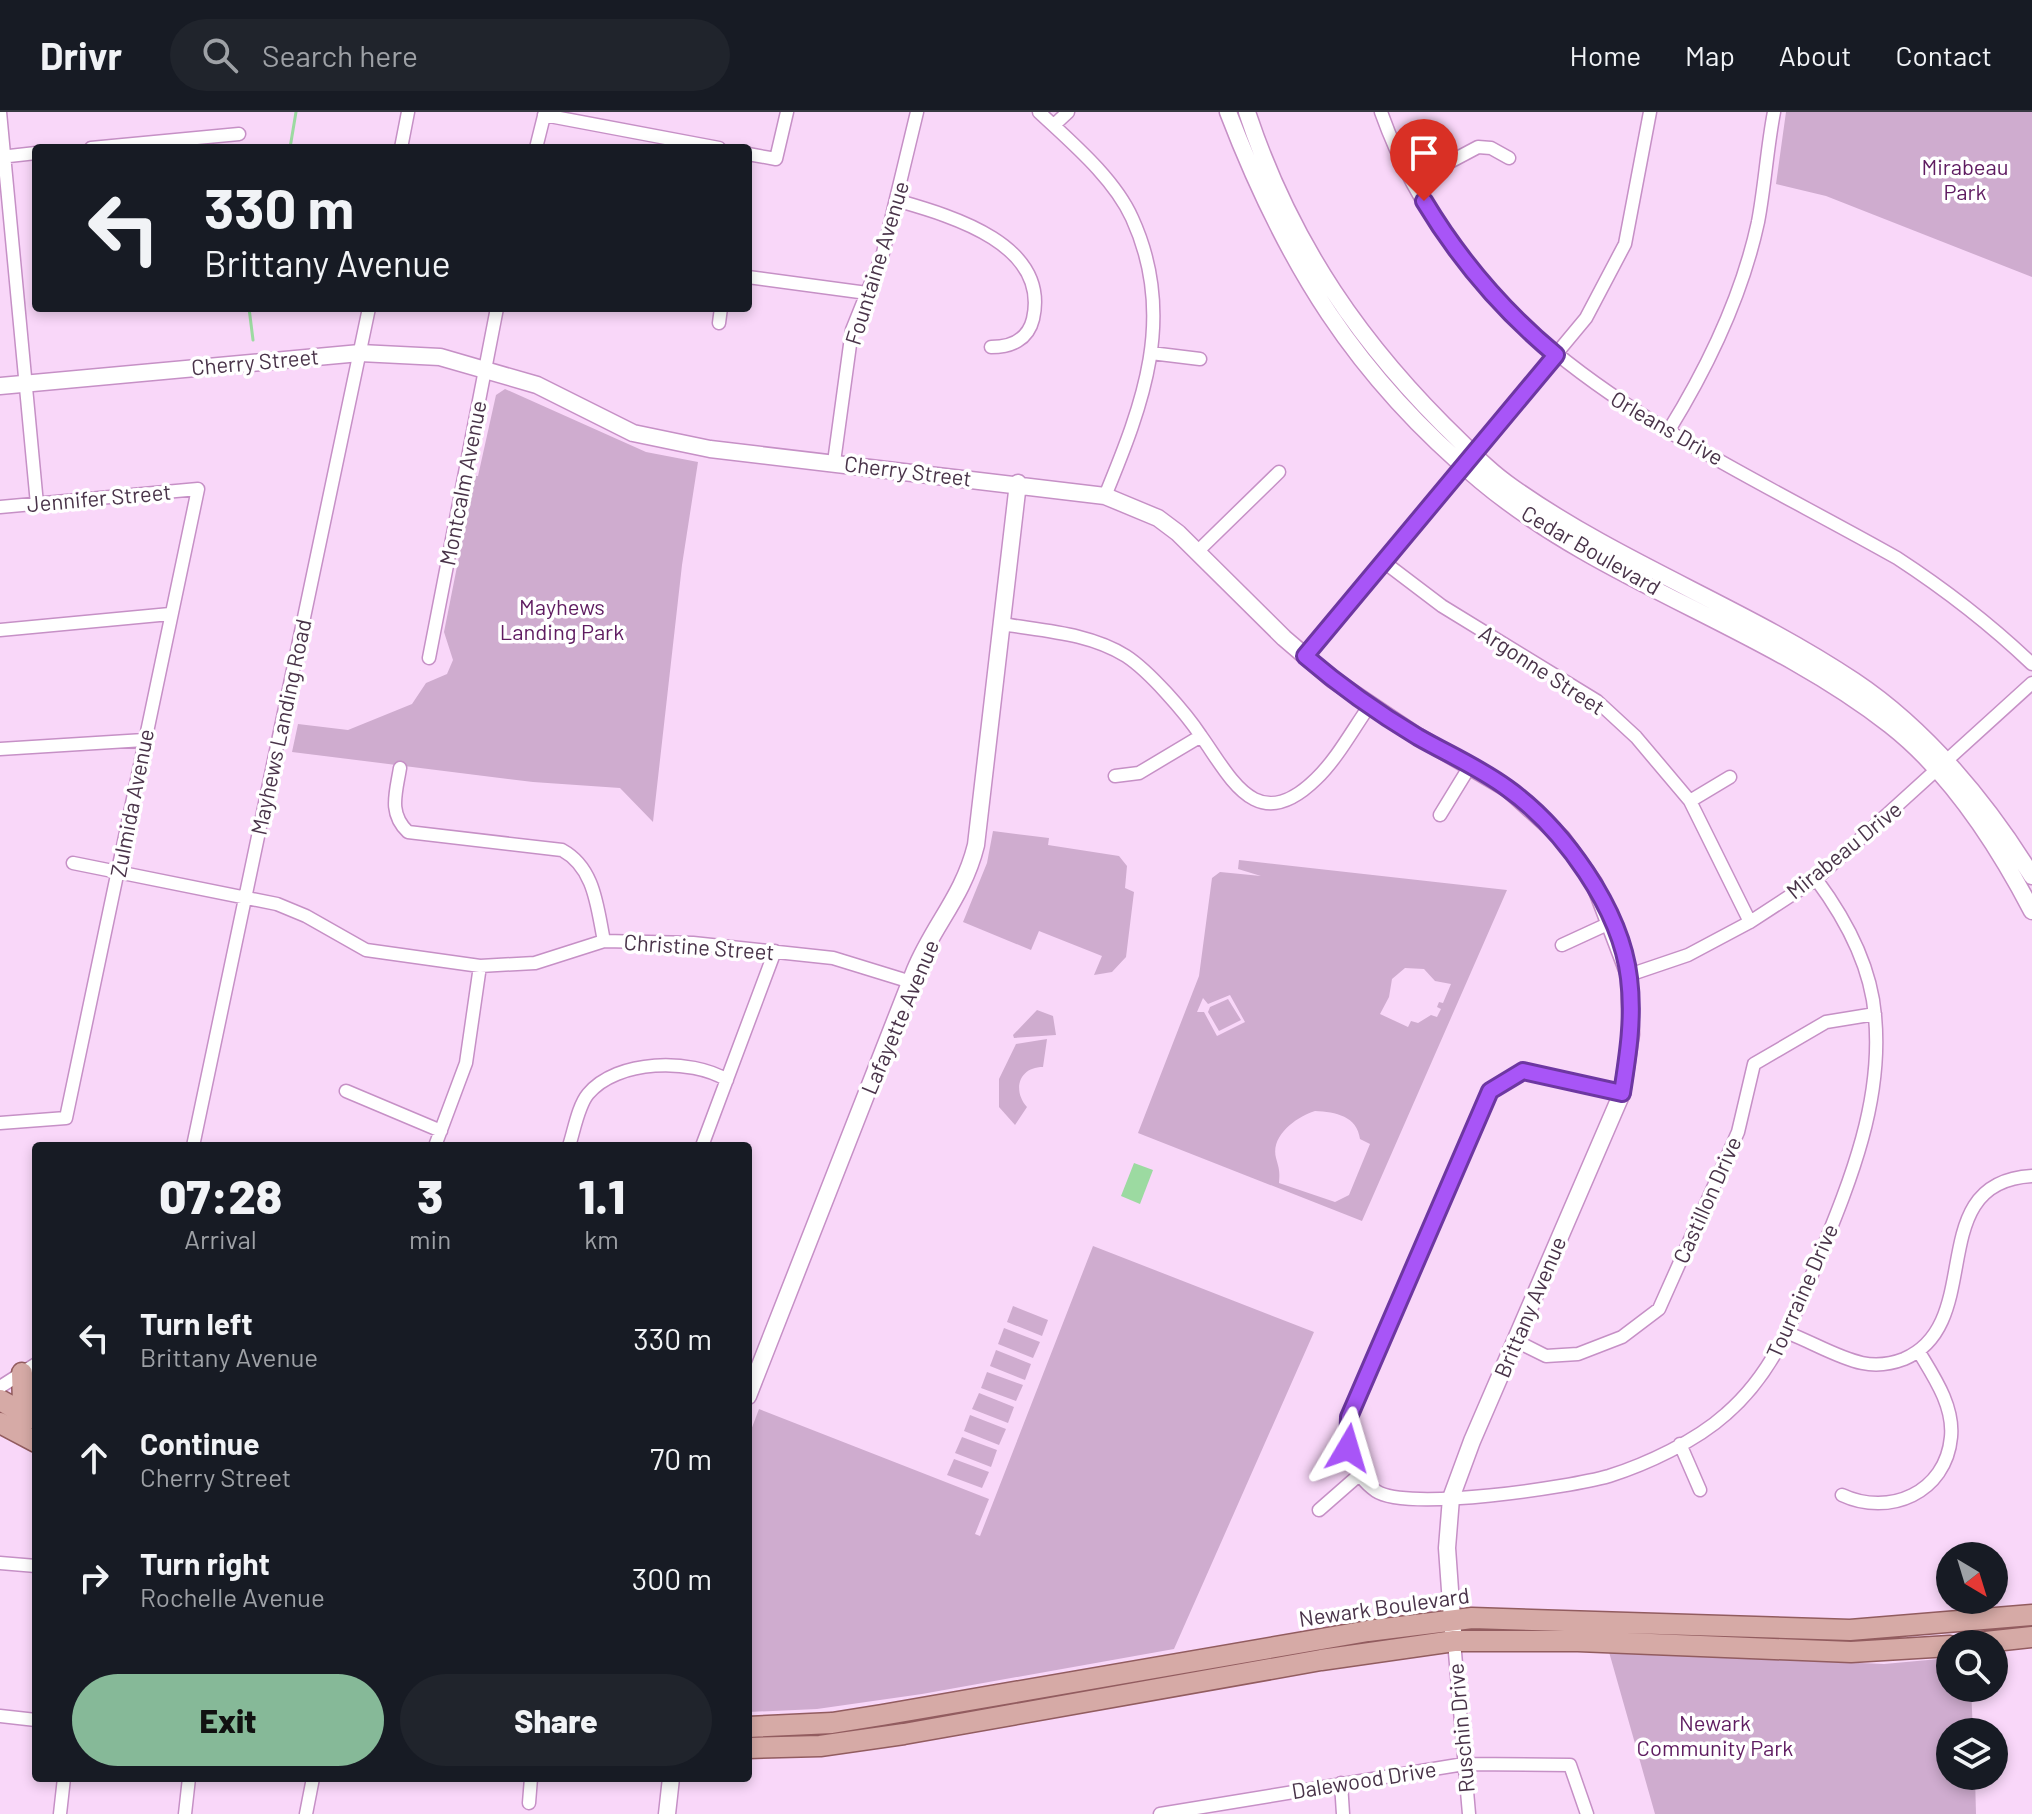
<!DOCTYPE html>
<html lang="en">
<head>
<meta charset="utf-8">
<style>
  body { margin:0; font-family:Barlow,sans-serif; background:#20242c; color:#f1f3f6; height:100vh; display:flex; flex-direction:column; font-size:30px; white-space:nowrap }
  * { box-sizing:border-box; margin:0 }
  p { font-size:26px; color:#9ea1a6 }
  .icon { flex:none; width:44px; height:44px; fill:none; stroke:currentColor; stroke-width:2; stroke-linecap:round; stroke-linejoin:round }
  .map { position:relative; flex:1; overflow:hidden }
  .panel { position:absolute; left:32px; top:1030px; width:720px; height:640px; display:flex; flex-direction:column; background:#171b24; border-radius:8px; box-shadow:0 4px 12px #0003 }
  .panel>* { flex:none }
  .banner { position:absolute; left:32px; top:32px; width:720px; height:168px; border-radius:8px; box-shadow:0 4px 12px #0003; background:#171b24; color:#f1f3f6; overflow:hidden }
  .needle { width:52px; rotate:142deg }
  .tools { position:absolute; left:1936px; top:1430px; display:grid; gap:16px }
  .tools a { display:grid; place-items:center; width:72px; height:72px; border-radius:50%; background:#171b24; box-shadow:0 4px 12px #0003; font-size:40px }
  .pin { position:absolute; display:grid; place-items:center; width:68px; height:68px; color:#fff; margin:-82px -34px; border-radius:50% 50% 50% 0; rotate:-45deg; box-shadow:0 0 8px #0007 }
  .pin .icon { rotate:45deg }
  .me { position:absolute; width:88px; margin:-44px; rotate:7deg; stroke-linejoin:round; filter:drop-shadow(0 0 6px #0008) }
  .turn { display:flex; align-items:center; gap:28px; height:168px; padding:0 40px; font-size:36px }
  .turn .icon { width:104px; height:104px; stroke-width:2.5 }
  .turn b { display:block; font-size:56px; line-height:68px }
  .eta { display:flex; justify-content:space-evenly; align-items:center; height:136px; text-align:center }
  .eta b { font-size:48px; font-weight:800; line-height:56px }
  .button { display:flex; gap:16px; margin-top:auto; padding:16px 40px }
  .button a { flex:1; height:92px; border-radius:48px; background:#86b998; color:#111; font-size:32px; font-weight:800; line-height:92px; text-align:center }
  .button a+a { background:#20242c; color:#f1f3f6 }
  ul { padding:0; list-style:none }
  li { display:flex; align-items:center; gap:24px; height:120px; padding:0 40px }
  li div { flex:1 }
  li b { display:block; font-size:30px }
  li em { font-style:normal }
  header { display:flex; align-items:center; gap:48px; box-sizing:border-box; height:112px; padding:0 40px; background:#171b24; border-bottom:2px solid #363941 }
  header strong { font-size:38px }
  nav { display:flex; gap:44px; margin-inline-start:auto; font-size:28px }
  .search { width:560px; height:72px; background:#20242c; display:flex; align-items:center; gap:20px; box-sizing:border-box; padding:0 28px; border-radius:44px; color:#9ea1a6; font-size:30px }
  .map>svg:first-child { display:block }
</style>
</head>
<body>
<header>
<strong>Drivr</strong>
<div class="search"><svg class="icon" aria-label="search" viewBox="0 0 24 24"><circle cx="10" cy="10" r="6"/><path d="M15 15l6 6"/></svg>Search here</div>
<nav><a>Home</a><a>Map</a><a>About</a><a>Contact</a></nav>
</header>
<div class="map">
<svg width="2032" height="1702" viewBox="0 0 2032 1702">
  <rect width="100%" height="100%" fill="#f9d7f9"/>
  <path fill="#cfaccf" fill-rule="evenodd" d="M1786,0h246v165l-206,-81 -50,-12z
    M505,277l141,63 52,10 -16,103 -29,257 -33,-34 -87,-6 -241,-30 6,-28 50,6 64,-26 14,-21 21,-9 6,-14 -9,-28 31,-156h3l18,-81z
    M993,719l56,7 -1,7 71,11 8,10 -2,22 9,4 -8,65 -14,15 -18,3 8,-19 -63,-25 -8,19 -68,-28 24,-59z
    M1239,748l268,30 -145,331 -224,-88 61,-157 13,-98 8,-6 41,4 -23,-7zM1405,856l19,1 11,12 16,3 -8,19 -4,-1 -2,5 4,2 -4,8 -6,-2 -13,8 -7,-2 -3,6 -28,-13 9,-17 3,-18zM1230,883l15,27 -28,14 -13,-24h-7l6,-14 5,6zM1315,999c21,1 42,5 45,28l10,5 -21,51 -14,7 -56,-19c1,-13 0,-14 -3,-25 -6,-23 22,-42 39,-47z
    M1228,887l13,21 -22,11 -11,-19 2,-5z
    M1037,898l16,6 3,19 -42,3 -1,-3z
    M1047,927l-4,28c-24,0 -31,23 -16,40l-12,18 -16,-18v-28l17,-35z
    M1093,1134l221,86 -140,317 -252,45 -105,15 -69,3v-274l11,-29 230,90 -14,35 5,2z
    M1013,1194l35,14 -6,16 -35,-14z
    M1004,1216l36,14 -7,16 -35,-14z
    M996,1238l35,14 -6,16 -35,-14z
    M987,1260l36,13 -7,16 -35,-13z
    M979,1281l35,14 -6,16 -36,-14z
    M970,1303l36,14 -7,16 -35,-14z
    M962,1325l35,13 -6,17 -36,-14z
    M954,1347l35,13 -7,16 -35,-13z
    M1609,1540l275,12 66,-6v30h21l2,44h-23v44h25l1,38h-321z"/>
  <path fill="#9cdaa1" d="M1134,1051l19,7 -13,34 -19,-8z"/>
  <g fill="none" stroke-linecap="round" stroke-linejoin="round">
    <path stroke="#9cdaa1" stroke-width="3" d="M290,36l6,-36
      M249,196l4,32"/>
    <g stroke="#c690c6" stroke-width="15">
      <path id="minor" d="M0,0l37,392
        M1039,0c32,30 75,66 93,106 45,98 11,186 -27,278
        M1381,0c87,243 309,329 516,446 49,32 93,66 135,106
        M544,3l175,33
        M1054,13l14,-13
        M91,36l148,-14
        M401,36l7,-36
        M536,36l9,-36
        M748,42l28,5 11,-47
        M0,45l36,-4
        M1412,70l66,-35 13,1 18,10
        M899,89c52,15 151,43 134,118 -5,21 -22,28 -42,28
        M748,165l119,16
        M719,211l2,-15
        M1151,241l49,6
        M1669,318c40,-65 73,-134 89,-208 7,-37 9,-74 16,-110
        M834,350l18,-132 31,-77 34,-141
        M0,395l198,-18 -132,629 -66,5
        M1198,439l81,-79
        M1384,450l58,44 155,95 39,36 54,64 60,121
        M1002,512c42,7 87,9 124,32 23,15 59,56 75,80 30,42 56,101 115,43 21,-20 37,-50 54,-74
        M0,518l170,-16
        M1305,544l281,-338 39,-74 25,-132
        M429,546l68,-350
        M0,637l144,-9
        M400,656c-4,25 -12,45 8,64l154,18c33,18 35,57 42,91
        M1115,664l24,-3 62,-37
        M1690,689l40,-24
        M1440,703l30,-49
        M73,751l204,41 29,12 60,34 114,16 55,-3 69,-22 89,2 140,15 78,24
        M1562,833l50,-23
        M1629,863l59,-20 62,-33 66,-43 216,-196
        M346,979l95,40
        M1622,981l-99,-22 -33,20 -141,326c-1,29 1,56 27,74 31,21 195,-4 233,-15 38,-12 87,-35 117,-62 49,-42 70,-101 94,-159 31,-76 63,-155 55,-239 -4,-49 -30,-98 -59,-137
        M193,1034l176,-838
        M435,1034l31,-83 14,-97
        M569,1034c5,-15 9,-40 19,-52 29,-35 103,-36 139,-14
        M702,1034l73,-195
        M1788,1221c24,9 50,25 74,30 15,3 29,1 42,-4 84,-36 17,-177 128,-183
        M1516,1229l30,15 32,-2 44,-17 37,-28 79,-177 16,-68 72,-42 49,-8
        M0,1275l36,-23
        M1680,1332l20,46
        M1842,1383c47,22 104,-2 109,-58 3,-31 -17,-60 -32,-85
        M1319,1398l40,-35
        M0,1451l36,3
        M1454,1529l15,173
        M0,1604l36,4
        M1341,1671l2,31
        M529,1691l2,-25
        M60,1702l4,-36
        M185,1702l4,-36
        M306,1702l7,-36
        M1160,1702l304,-50 106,1 17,49"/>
    </g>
    <g stroke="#c690c6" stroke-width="19">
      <path id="tertiary" d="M1228,0c58,151 127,264 253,369 122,102 284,146 409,244 60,47 107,119 142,186
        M1247,0c44,133 115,235 215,331 16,16 31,31 50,44 107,76 233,121 342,194 72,48 133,122 178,195
        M0,274l360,-33 80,4 97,28 96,48 77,16 395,47 53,22 20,15 106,105 48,41 82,55 94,55 54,49 32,45 35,92 2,59 -9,59 -150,348 -21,57 -4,50 6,84
        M748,1284c56,-142 111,-284 167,-426 19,-46 48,-73 61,-125l42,-362
        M667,1702l4,-36"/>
    </g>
    <g stroke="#925c5f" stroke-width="23">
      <path id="primary" d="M22,1261l1,29 12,17
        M0,1288l32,18
        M0,1311l36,19
        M1967,1532l65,-7
        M748,1615l84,-4 50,-8 486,-84 104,-13 378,12 182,-15
        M748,1636l72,-2 84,-12 417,-74 133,-19h124l273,11 99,-6"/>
    </g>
    <use href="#minor" stroke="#fff" stroke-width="12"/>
    <use href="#tertiary" stroke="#fff" stroke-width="16"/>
    <use href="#primary" stroke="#d6aaa6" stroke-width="20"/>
  </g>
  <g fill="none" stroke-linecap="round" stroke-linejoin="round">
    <g stroke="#6d37a1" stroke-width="20">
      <path id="route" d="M1348,1336l1,-31 141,-326 33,-20 99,22c6,-38 12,-76 7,-115 -8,-69 -66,-150 -122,-190 -27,-20 -59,-34 -89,-51 -40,-24 -78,-51 -113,-81l251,-301c-53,-44 -96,-94 -132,-154"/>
    </g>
    <use href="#route" stroke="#a855f7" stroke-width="14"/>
  </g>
  <g text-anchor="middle" stroke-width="7" stroke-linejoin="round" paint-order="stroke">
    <g font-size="22" fill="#5f1c61" stroke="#fff">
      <text x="1965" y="63">Mirabeau<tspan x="1965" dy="25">Park</tspan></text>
      <text x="562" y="503">Mayhews<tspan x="562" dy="25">Landing Park</tspan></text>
      <text x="1715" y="1619">Newark<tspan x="1715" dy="25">Community Park</tspan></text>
    </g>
    <g font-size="22" fill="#493349" stroke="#fff">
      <text transform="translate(877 151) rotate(-73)" y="8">Fountaine Avenue</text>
      <text transform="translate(255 250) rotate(-5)" y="8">Cherry Street</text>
      <text transform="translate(1667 316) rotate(30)" y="8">Orleans Drive</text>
      <text transform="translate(908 359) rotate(7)" y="8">Cherry Street</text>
      <text transform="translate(463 371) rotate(-79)" y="8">Montcalm Avenue</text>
      <text transform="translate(99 386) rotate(-5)" y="8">Jennifer Street</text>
      <text transform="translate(1591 438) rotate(30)" y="8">Cedar Boulevard</text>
      <text transform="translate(1542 558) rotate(33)" y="8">Argonne Street</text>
      <text transform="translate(281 615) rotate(-78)" y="8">Mayhews Landing Road</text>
      <text transform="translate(132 691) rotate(-79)" y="8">Zulmida Avenue</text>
      <text transform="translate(1844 738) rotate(-39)" y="8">Mirabeau Drive</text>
      <text transform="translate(699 835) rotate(4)" y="8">Christine Street</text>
      <text transform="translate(900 905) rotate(-67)" y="8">Lafayette Avenue</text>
      <text transform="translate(1707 1088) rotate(-66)" y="8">Castillon Drive</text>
      <text transform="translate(1802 1179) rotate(-66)" y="8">Tourraine Drive</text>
      <text transform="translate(1530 1195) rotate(-67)" y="8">Brittany Avenue</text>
      <text transform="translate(1384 1495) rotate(-8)" y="8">Newark Boulevard</text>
      <text transform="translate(1461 1616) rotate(-95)" y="8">Ruschin Drive</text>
      <text transform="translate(1364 1668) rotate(-9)" y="8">Dalewood Drive</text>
    </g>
  </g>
</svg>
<div class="tools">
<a><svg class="needle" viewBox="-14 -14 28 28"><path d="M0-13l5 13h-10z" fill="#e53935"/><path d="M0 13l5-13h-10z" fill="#9ea1a6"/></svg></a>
<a><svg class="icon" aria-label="search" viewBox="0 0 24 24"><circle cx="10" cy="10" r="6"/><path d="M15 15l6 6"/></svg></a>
<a><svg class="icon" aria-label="layers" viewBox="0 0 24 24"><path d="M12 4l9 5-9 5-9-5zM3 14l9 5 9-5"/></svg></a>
</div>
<div class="pin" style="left:1424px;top:89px;background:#d93025"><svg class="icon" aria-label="arrive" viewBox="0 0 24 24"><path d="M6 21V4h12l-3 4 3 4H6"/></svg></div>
<svg class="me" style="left:1348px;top:1336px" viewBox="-20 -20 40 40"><path d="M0-17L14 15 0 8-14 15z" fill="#a855f7" stroke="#fff" stroke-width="4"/></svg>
<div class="banner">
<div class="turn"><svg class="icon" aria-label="left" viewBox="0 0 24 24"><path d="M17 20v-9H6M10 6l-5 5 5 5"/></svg><div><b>330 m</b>Brittany Avenue</div></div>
</div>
<section class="panel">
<div class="eta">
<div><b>07:28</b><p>Arrival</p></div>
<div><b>3</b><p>min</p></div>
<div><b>1.1</b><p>km</p></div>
</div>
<ul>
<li><svg class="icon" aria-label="left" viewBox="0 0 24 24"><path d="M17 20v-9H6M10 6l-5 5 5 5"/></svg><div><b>Turn left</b><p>Brittany Avenue</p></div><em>330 m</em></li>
<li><svg class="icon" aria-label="ahead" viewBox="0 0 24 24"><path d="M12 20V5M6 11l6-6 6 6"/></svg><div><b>Continue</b><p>Cherry Street</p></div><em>70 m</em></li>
<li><svg class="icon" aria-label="right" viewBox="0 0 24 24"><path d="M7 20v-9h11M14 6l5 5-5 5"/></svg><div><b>Turn right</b><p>Rochelle Avenue</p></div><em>300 m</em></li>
</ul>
<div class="button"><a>Exit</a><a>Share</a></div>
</section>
</div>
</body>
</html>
